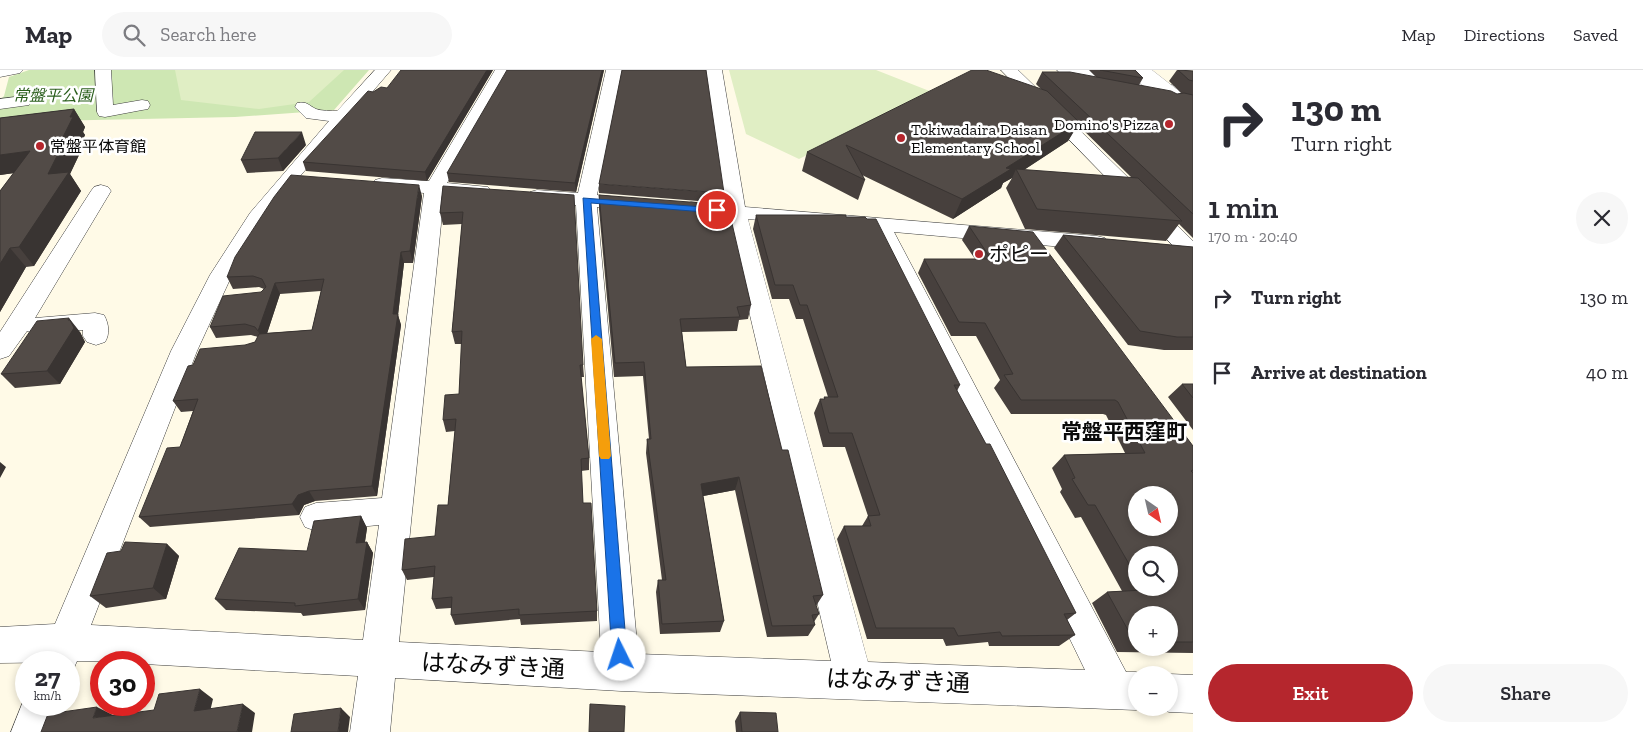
<!DOCTYPE html>
<html lang="en">
<head>
<meta charset="utf-8">
<style>
  body { margin:0; font-family:"Zilla Slab","Noto Sans JP",serif; background:#f7f7f7; color:#2b2b33; height:100vh; display:flex; flex-direction:column; font-size:19px; white-space:nowrap }
  * { box-sizing:border-box; margin:0 }
  p { font-size:16px; color:#7c7c81 }
  .icon { flex:none; width:28px; height:28px; fill:none; stroke:currentColor; stroke-width:2; stroke-linecap:round; stroke-linejoin:round }
  .map { position:relative; flex:1; overflow:hidden }
  .side { display:flex; flex-direction:column; background:#fff; width:450px }
  .side>* { flex:none }
  .banner { background:#fff; color:#2b2b33; overflow:hidden }
  .needle { width:32px; rotate:146deg }
  .controls { position:absolute; left:1128px; top:416px; display:grid; gap:10px }
  .controls a { display:grid; place-items:center; width:50px; height:50px; border-radius:50%; background:#fff; box-shadow:0 2px 8px #0003; font-size:25px }
  .speed { position:absolute; left:15px; top:581px; display:flex; gap:10px; font-size:25px; font-weight:700; text-align:center }
  .speed>* { display:grid; place-content:center; width:65px; height:65px; border-radius:50%; background:#fff; box-shadow:0 2px 8px #0003; line-height:1 }
  .speed small { font-size:12px; font-weight:400 }
  .speed .limit { border:8px solid #d22; background:#fff; color:#111 }
  .pin { position:absolute; display:grid; place-items:center; width:42px; height:42px; color:#fff; margin:-21px; border:2px solid #fff; border-radius:50%; box-shadow:0 1px 5px #0007 }
  .me { position:absolute; width:55px; margin:-28px; rotate:356deg; stroke-linejoin:round; filter:drop-shadow(0 0 4px #0008) }
  .turn { display:flex; align-items:center; gap:18px; height:105px; padding:0 15px; font-size:22px }
  .turn .icon { width:65px; height:65px; stroke-width:2.5 }
  .turn b { display:block; font-size:35px; line-height:42px }
  .round { display:grid; place-items:center; flex:none; width:52px; height:52px; border-radius:26px; background:#f7f7f7 }
  .headline { display:flex; align-items:center; justify-content:space-between; height:85px; padding:0 15px }
  h1 { font-size:30px; font-weight:600; line-height:38px }
  .primary-button { display:flex; gap:10px; margin-top:auto; padding:10px 15px }
  .primary-button a { flex:1; height:58px; border-radius:30px; background:#b5262d; color:#fff; font-size:20px; font-weight:600; line-height:58px; text-align:center }
  .primary-button a+a { background:#f7f7f7; color:#2b2b33 }
  ul { padding:0; list-style:none }
  li { display:flex; align-items:center; gap:15px; height:75px; padding:0 15px }
  li div { flex:1 }
  li b { display:block; font-size:19px }
  li em { font-style:normal }
  header { display:flex; align-items:center; gap:30px; box-sizing:border-box; height:70px; padding:0 25px; background:#fff; border-bottom:1px solid #e1e1e2 }
  header strong { font-size:24px }
  nav { display:flex; gap:28px; margin-inline-start:auto; font-size:18px }
  .search { width:350px; height:45px; background:#f7f7f7; display:flex; align-items:center; gap:12px; box-sizing:border-box; padding:0 18px; border-radius:28px; color:#7c7c81; font-size:19px }
  main { display:flex; flex:1; min-height:0 }
  .map>svg:first-child { display:block }
</style>
</head>
<body>
<header>
<strong>Map</strong>
<div class="search"><svg class="icon" aria-label="search" viewBox="0 0 24 24"><circle cx="10" cy="10" r="6"/><path d="M15 15l6 6"/></svg>Search here</div>
<nav><a>Map</a><a>Directions</a><a>Saved</a></nav>
</header>
<main>
<div class="map">
<svg width="1193" height="662" viewBox="0 0 1193 662">
  <rect width="100%" height="100%" fill="#fffae7"/>
  <path fill="#cee7b3" d="M29,0h340l-35,40 -99,7 -235,5v-22l4,-4 5,-19z"/>
  <path fill="#e0eec4" d="M175,0h169l-35,32 -50,7 -78,-9z
    M729,0h147l56,22 -133,67 -53,-25z"/>
  <g fill="none" stroke-linecap="round" stroke-linejoin="round">
    <g stroke="#3d3d3d" stroke-width="1">
      <path id="minor" d="M0,0h23l-3,3 -20,4z
        M95,0h16l2,35 29,-5 6,1 2,4 -2,4 -6,1 -37,7 -6,-1 -2,-4z
        M375,0h16l-96,112 -29,37 -34,56 -35,76 -106,274 272,15 16,-115 -63,6 -11,-4 -5,-10 5,-10 11,-4 66,-5 42,-305 -49,-5 -3,-4 3,-4 7,-2 47,3 66,-111h16l-64,113 41,4 3,4 -3,4 -7,2 -37,-3 -45,448 202,10 -25,-447 -46,-5 -3,-4 3,-4 7,-2 41,3 28,-123h16l-25,125 46,5 3,4 -3,4 -7,2 -39,-3 41,447 193,7 -104,-444 -43,-5 -3,-4 3,-4 7,-2 34,3 -19,-135h16l23,137 352,29 8,2 3,5 -3,5 -8,2 -203,-18 232,440h10l7,3h-7v33h6l-6,2 -515,-19 -226,-13 -5,54h-40l8,-56 -214,-12v-2l-67,-1 -6,14 -2,1v-14l-69,1v-36l55,-3 116,-273 39,-76 40,-62 79,-92 -23,-3 -11,-11 2,-4c10,-2 11,2 19,6 6,2 15,2 21,2zM748,149l123,11 214,440 -217,-8z
        M1001,0h17l175,171v19l-8,-2z
        M1057,0h33l103,19v10l-128,-24 -5,-2z
        M23,26l6,1 2,4 -2,4 -29,4v-10z
        M101,115l7,2 3,4 -76,127 60,-5 9,2c5,9 6,19 1,27l-9,3 -9,-3 -4,-6v-6l-47,4 -9,-3 -18,25 -9,3v-27l91,-141 3,-4z
        M1169,604l24,1v38l-24,-1 -11,-4h11v-33h-3z
        M26,624v11h34l-9,27h-40z"/>
    </g>
    <use href="#minor" fill="#fff" fill-rule="evenodd"/>
    <g stroke="#3d3d3d" stroke-width="18" stroke-linecap="butt">
      <path id="minor-bridge" d="M1140,2l31,24"/>
    </g>
    <use href="#minor-bridge" stroke="#fff" stroke-width="18"/>
  </g>
  <path fill="#47403d" fill-rule="evenodd" d="M493,0l-66,111 -121,-10 -3,-9 70,-70 14,-4z
    M604,0l-28,122 -127,-10 -2,-9z
    M1089,0h46l8,8 -4,7 38,9 6,-1h-2l-12,-12 8,-11 16,1v167l-14,-14 -13,17 -141,-12 -19,-41 6,-10 -9,5 -2,5 -48,31 -91,-44 3,5 -7,20 -56,-29 5,-19 235,-62 -6,-6 6,-12 54,5zM1078,55l54,53 -108,-8 44,-29z
    M74,39l11,18 -2,5 2,3 -8,16 2,4 -9,19 11,17 -47,75 -8,1 -26,45v-121l14,-18 -14,2v-57z
    M306,75l-23,26 -36,2 -6,-13z
    M599,114l125,9 -1,10 -124,-10z
    M443,116l140,179 1,12h-3l8,81v12l-8,1 2,32 14,108v10l-76,4 -1,-6 -65,6 -4,-10v-7l-15,1 -4,-10 2,-22 -27,3 -5,-10 33,-34 13,-31 7,-74 -9,1 -3,-12 16,-26 3,-50h-7l-3,-12 10,-108 -19,1 -3,-12z
    M599,125l130,20 22,90 -3,14 -9,1 -2,11 -55,1 4,35 96,83 41,145 -7,11 3,8 -5,8 1,3 -7,11 -41,1 -32,-147 -32,6 21,125 -4,11 -60,2 -4,-42 2,-12h4l-16,-127 1,-14h2l-6,-63 -29,1 -15,-168z
    M422,126l-9,67h-9l-6,52 3,10 -24,171 -62,5 -11,4 -5,10 -149,12 -11,-10 41,-70 13,-36 -12,1 -8,-11 20,-36 62,-23 3,-5 -7,-2 -35,3 -6,-11 51,-35 3,-3 -5,-2 -26,2 -6,-12zM321,221l-9,39 -45,3 13,-39z
    M756,145l204,170 -3,6 119,222 -9,7 8,15 -16,11h-70l-1,-4 -42,4 -3,-7h-76l-30,-100 7,-13h18l6,-10 -23,-69h-22l-9,-34 6,-14h4v-2h4l-25,-78h-7l-7,-20h-17l-19,-70z
    M969,156l224,220v207l-76,-1 -25,-49 15,-11 15,-1 -41,-74 -6,1 -15,-26 2,-3 -10,-21 12,-13 61,-2 -19,-38 -3,-1h-92l-17,-26 6,-8 -24,-44h-25l-33,-63 6,-14h51l-13,-19zM1136,485l33,33h-33zM1136,545h33v33h-33z
    M1063,165l130,12v103h-29l-36,-5 -74,-97z
    M80,262l5,10 -25,42 -45,4 -14,-14z
    M1182,314h11v46l-25,-33z
    M361,446l6,12 -2,14h2l6,11 -8,57 -62,6 -2,-3 -75,-3 -11,-11 92,-48z
    M167,474l12,12 -13,43 -60,9 -16,-12 31,-45z
    M740,642l38,20h-42l-1,-11z"/>
  <path fill="#393432" d="M487,0h6l-66,111 -2,-9z
    M602,0h2l-28,122 -1,-9z
    M74,39l11,18 -2,5 2,3 -8,16 2,4 -9,19 11,17 -47,75 -15,-19 44,-110 7,-20z
    M1079,52l-11,19 -49,32 -3,-4 -4,9 -9,5 -2,5 -48,31 9,-20 44,-31z
    M302,62l4,13 -23,26 -5,-13z
    M30,81l13,18 -43,6v-20z
    M419,115l3,11 -9,67 -3,-12z
    M10,178l16,19 -26,45v-48z
    M401,182l3,11 -6,52 3,10 -24,171 -5,-10z
    M275,213l5,11 -16,49 -6,-12z
    M69,248l11,14 5,10 -25,42 -13,-13z
    M0,392l6,5 -6,11z
    M739,407l-4,13 -37,7 3,-13z
    M309,421l6,10 -11,4 -5,10 -7,-11 6,-9z
    M361,446l6,12 -4,26 -7,-11z
    M367,472l6,11 -8,57 -7,-11z
    M167,474l12,12 -13,43 -13,-11z
    M200,619l13,10 -5,21 -14,-9z
    M243,634l12,9 -3,19h-15z
    M97,637l18,9 -22,2z
    M341,638l9,9 -2,15h-10z"/>
  <path fill="#524b47" stroke="#393432" fill-rule="evenodd" d="M401,0h86l-62,102 -122,-10 65,-71 5,1 8,-5 6,1z
    M507,0h95l-27,113 -128,-10z
    M622,0h84l18,123 -125,-9z
    M972,0h14l61,21 32,31 -73,46 5,1 -49,30 -116,-54 19,35 -58,-28z
    M1100,0h35l8,8z
    M1178,0l15,1v10l-4,-1z
    M1042,2h28l101,19 6,3 7,-1 9,2v119z
    M74,39l-4,8h3l-10,20 4,-1 -19,38 21,-2 -50,75 -9,1 -10,16v-73l30,-40 -30,4v-37z
    M255,62h47l-24,26 -37,2z
    M1016,99l122,9 44,43 -145,-12z
    M291,105l128,10 -9,66 -9,1 -8,62h5l-26,172 -63,5 -11,4 -6,9 -153,13 28,-69 13,-1 18,-48 -25,2 15,-35 5,-1 7,-16 45,-4 10,-3 4,-8 53,-4 12,-51 -49,4 -17,48 -3,-4 -10,-3 -35,3 13,-31 38,-4 5,-5 -4,-8 -9,-3 -26,1 8,-20 39,-60z
    M443,116l131,9 9,170h-3l9,93 -8,1 2,44h8l6,108 -78,4v-6l-68,6 1,-18 -20,2 3,-33 -33,4 3,-31 30,-3 3,-31h10l8,-86 -13,1 2,-25 14,-1 3,-63 -10,1 11,-120 -23,1z
    M599,125l129,10 1,10h1l21,90 -14,2 3,10 -60,2 6,48 75,-1 21,84h6l35,145 -10,1 6,18 -7,1 3,10 -43,1 -33,-149 -38,7 23,137 -62,3 -4,-44h8l-19,-141h4l-7,-77 -29,1z
    M756,145h90v2h19l2,2h9l84,166h-6l32,59h4l86,169 -12,1 11,21 -73,1 -2,-4 -42,4 -4,-8h-78l-32,-102h27l-3,-10 12,-1 -28,-82h-23l-9,-34h5l-1,-2h14l-31,-92h-7l-7,-20h-18z
    M969,156l64,6 160,214v24l-2,1 2,2v169h-24v-27h-33v26h-2l-27,-49 37,-2 -1,-2h26v-33h-33v21l-41,-71h-7l-16,-26 3,-1 -11,-23 81,-2 -27,-51 -3,-2h-94l-17,-25 9,-1 -28,-51 -26,-1 -35,-63h67zM1136,425h33v33h-33z
    M1063,165l130,12v90h-16l-37,-6z
    M69,248l-1,2h2l4,8 -27,43 -46,3 36,-53z
    M1182,314h11v14z
    M361,446l-5,27 11,-1 -9,57 -63,7v-3l-80,-4 24,-51 68,3 7,-30z
    M125,472l42,2 -14,44 -63,8 17,-43 14,-2z
    M200,619l-6,22 49,-7 -6,28h-196l7,-18 49,-7 -4,11 61,-8 5,-16z
    M590,634l35,2 -1,26h-35z
    M341,638l-3,24h-47l3,-18z
    M740,642l36,1 2,19h-36z"/>
  <path fill="#1a73e8" stroke="#114b97" d="M583,128l134,10 5,2 -5,3 -126,-10 36,452 -2,6 -5,2 -6,-2 -2,-6z"/>
  <path fill="#f59e0b" d="M596,265l6,4 9,117 -2,3h-8l-2,-3 -8,-117z"/>
  <g fill="#b5262d" stroke="#fff" stroke-width="2">
    <circle cx="1169" cy="54" r="5"/>
    <circle cx="901" cy="68" r="5"/>
    <circle cx="40" cy="76" r="5"/>
    <circle cx="979" cy="184" r="5"/>
  </g>
  <g text-anchor="middle" stroke-width="5" stroke-linejoin="round" paint-order="stroke">
    <g font-size="16" font-style="italic" fill="#2b5f1d" stroke="#fff">
      <text x="53" y="31">常盤平公園</text>
    </g>
    <g font-size="16" fill="#0a0a0a" stroke="#fff" text-anchor="start">
      <text x="1159" y="60" text-anchor="end">Domino's Pizza</text>
      <text x="911" y="65">Tokiwadaira Daisan<tspan x="911" dy="18">Elementary School</tspan></text>
      <text x="50" y="82">常盤平体育館</text>
    </g>
    <g font-size="20" fill="#0a0a0a" stroke="#fff" text-anchor="start">
      <text x="989" y="191">ポピー</text>
    </g>
    <g font-size="21" font-weight="bold" fill="#0a0a0a" stroke="#fff">
      <text x="1124" y="369">常盤平西窪町</text>
    </g>
    <g font-size="24" fill="#0a0a0a" stroke="#fff">
      <text transform="translate(493 596) rotate(3)" y="8">はなみずき通</text>
      <text transform="translate(898 611) rotate(2)" y="8">はなみずき通</text>
    </g>
  </g>
</svg>
<div class="controls">
<a><svg class="needle" viewBox="-14 -14 28 28"><path d="M0-13l5 13h-10z" fill="#e53935"/><path d="M0 13l5-13h-10z" fill="#7c7c81"/></svg></a>
<a><svg class="icon" aria-label="search" viewBox="0 0 24 24"><circle cx="10" cy="10" r="6"/><path d="M15 15l6 6"/></svg></a>
<a>+</a>
<a>−</a>
</div>
<div class="speed"><div>27<small>km/h</small></div><div class="limit">30</div></div>
<div class="pin" style="left:717px;top:140px;background:#d93025"><svg class="icon" aria-label="arrive" viewBox="0 0 24 24"><path d="M6 21V4h12l-3 4 3 4H6"/></svg></div>
<svg class="me" style="left:620px;top:585px" viewBox="-20 -20 40 40"><circle r="19" fill="#fff"/><path d="M0-13L10 11 0 6-10 11z" fill="#1a73e8"/></svg>
</div>
<section class="side">
<div class="banner">
<div class="turn"><svg class="icon" aria-label="right" viewBox="0 0 24 24"><path d="M7 20v-9h11M14 6l5 5-5 5"/></svg><div><b>130 m</b>Turn right</div></div>
</div>
<div class="headline"><div><h1>1 min</h1><p>170 m · 20:40</p></div><a class="round"><svg class="icon" aria-label="close" viewBox="0 0 24 24"><path d="M6 6l12 12M18 6L6 18"/></svg></a></div>
<ul>
<li><svg class="icon" aria-label="right" viewBox="0 0 24 24"><path d="M7 20v-9h11M14 6l5 5-5 5"/></svg><div><b>Turn right</b></div><em>130 m</em></li>
<li><svg class="icon" aria-label="arrive" viewBox="0 0 24 24"><path d="M6 21V4h12l-3 4 3 4H6"/></svg><div><b>Arrive at destination</b></div><em>40 m</em></li>
</ul>
<div class="primary-button"><a>Exit</a><a>Share</a></div>
</section>
</main>
</body>
</html>
